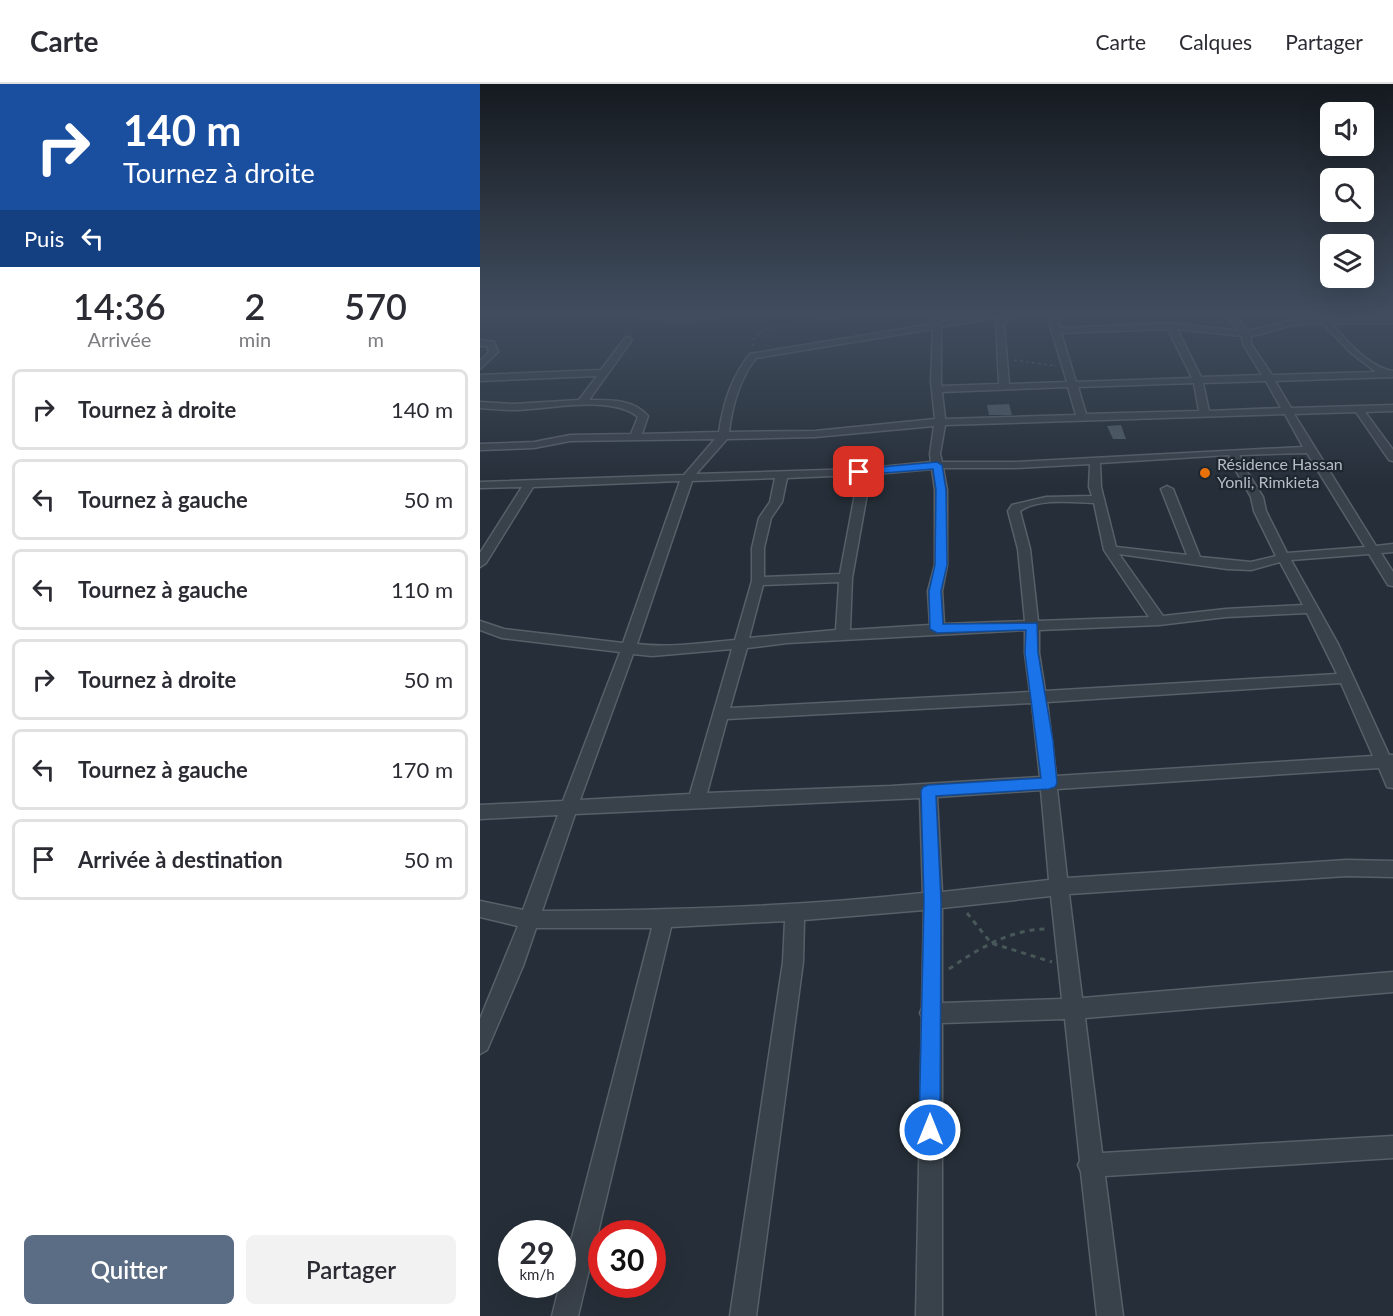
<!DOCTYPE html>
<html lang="fr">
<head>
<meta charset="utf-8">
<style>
  body { margin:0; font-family:Lato,sans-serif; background:#f2f2f3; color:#2b2b33; height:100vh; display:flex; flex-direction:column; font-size:22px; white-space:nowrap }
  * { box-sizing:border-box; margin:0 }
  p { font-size:20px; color:#7c7c81 }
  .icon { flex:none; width:33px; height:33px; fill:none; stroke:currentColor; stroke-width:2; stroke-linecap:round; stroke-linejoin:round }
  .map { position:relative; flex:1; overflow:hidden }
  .details { display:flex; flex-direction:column; background:#fff; width:480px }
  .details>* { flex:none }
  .top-card { background:#1a4fa0; color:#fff; overflow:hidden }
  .buttons { position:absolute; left:840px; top:18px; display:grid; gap:12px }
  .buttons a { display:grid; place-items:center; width:54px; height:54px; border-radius:9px; background:#fff; box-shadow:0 6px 24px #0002; font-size:30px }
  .speed { position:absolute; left:18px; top:1136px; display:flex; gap:12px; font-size:30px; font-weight:700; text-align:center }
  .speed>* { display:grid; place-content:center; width:78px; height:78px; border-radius:50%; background:#fff; box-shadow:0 6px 24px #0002; line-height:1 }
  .speed small { font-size:15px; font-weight:400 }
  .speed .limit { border:9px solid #d22; background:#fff; color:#111 }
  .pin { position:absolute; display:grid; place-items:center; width:51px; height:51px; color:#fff; margin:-26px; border-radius:12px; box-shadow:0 3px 9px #0006 }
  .me { position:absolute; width:66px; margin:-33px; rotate:0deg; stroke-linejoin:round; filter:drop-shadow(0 0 4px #0008) }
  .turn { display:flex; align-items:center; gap:21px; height:126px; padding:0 24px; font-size:27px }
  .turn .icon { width:78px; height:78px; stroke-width:2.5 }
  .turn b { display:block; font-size:42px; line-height:51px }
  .then { display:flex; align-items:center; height:57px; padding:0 24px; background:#0003; gap:12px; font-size:22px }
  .eta { display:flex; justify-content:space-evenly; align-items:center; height:102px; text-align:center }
  .eta b { font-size:36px; font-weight:600; line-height:42px }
  .primary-button { display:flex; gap:12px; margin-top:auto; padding:12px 24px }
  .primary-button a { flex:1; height:69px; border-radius:9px; background:#5b6c85; color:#fff; font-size:24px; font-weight:600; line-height:69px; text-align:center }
  .primary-button a+a { background:#f2f2f3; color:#2b2b33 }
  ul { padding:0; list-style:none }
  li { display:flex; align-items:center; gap:18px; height:81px; margin:0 12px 9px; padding:0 12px; border:3px solid #e1e1e2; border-radius:9px }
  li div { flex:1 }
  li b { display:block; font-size:22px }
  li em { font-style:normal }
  header { display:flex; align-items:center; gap:36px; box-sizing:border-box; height:84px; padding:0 30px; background:#fff; border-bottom:2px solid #e1e1e2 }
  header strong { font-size:28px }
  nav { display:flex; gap:33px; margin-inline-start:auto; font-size:21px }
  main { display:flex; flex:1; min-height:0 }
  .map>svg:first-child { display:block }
</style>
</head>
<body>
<header>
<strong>Carte</strong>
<nav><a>Carte</a><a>Calques</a><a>Partager</a></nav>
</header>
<main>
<section class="details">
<div class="top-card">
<div class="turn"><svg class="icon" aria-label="right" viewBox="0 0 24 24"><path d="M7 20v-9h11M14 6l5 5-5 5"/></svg><div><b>140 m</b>Tournez à droite</div></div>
<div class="then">Puis<svg class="icon" aria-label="left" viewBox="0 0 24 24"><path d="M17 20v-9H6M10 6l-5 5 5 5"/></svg></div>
</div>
<div class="eta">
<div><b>14:36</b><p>Arrivée</p></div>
<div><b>2</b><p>min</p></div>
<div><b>570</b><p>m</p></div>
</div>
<ul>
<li><svg class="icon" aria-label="right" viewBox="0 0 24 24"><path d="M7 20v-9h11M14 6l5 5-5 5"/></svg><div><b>Tournez à droite</b></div><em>140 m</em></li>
<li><svg class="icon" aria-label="left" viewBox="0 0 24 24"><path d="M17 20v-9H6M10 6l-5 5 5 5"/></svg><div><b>Tournez à gauche</b></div><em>50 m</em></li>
<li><svg class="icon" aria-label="left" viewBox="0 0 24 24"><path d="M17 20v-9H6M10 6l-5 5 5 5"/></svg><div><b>Tournez à gauche</b></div><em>110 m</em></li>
<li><svg class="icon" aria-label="right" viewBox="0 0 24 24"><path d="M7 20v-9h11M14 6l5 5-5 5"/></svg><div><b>Tournez à droite</b></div><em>50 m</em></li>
<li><svg class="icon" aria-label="left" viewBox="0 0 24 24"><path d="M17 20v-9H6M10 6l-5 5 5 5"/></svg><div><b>Tournez à gauche</b></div><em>170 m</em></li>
<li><svg class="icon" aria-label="arrive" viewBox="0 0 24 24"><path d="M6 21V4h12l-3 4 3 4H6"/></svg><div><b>Arrivée à destination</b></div><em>50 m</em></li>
</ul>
<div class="primary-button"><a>Quitter</a><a>Partager</a></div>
</section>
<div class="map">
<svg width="913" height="1232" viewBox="0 0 913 1232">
  <rect width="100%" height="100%" fill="#262f39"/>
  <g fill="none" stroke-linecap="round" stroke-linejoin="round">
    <path fill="#3d4e60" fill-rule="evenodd" d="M152,229l48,2 48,-2c-14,14 -82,13 -96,0z"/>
  </g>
  <path fill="#4f5a65" d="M529,320l3,11h-23l-2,-10z
    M641,341l5,14h-13l-6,-13z"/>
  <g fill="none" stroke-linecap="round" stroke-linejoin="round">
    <g stroke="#575f68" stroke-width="3">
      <path id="minor" d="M453,229h8v9l55,-9h17l-9,11 5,60 58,-2 -18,-60 1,-9h8l2,15 111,-5 68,8 -15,-18h9l15,18 48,-12h97v4l-61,1c14,17 38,44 61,47v6l-118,4 16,27 102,-3v6l-28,1 28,38v11l-4,-1 -33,-48 -62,2 82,132 17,-2v8l-12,1 12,19v14l-5,-1 -19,-31 -78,6 47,84 51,111h4v33l-6,-1 -8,-19 -322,21 10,89 280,-18 46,1v16l-46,-1 -278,18 13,104 311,-26v20l-308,26 17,135 291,-17v22l-288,18 18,140h-26l-16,-144 -3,-7 2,-4 -15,-142 -123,4v293h-26l6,-299 -2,-4 2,-5 2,-98 -120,10 -1,42 -47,354h-26l53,-354 2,-41 -114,6 -93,389h-26l8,-32h2v-8l90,-348h-116l-13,38 -36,84 -7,4v-35l38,-93 -38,-9v-16l43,9 35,-95 -78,4v-14l83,-4 57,-149 -118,-14 -22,-8v-9l24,8 119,14 57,-162 -147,6 -47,76 -6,4v-14l42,-66 -42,1v-6l204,-7 31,-36 -145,2 -36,7 -54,2v-6l54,-2 36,-7 61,-1 7,-17c-27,-23 -92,-7 -125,-7 -11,0 -22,-1 -33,-2v-6l33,2 66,-4 18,-24 -117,5v-6l121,-5 24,-32 3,-1 4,3 -43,60c21,0 44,-1 59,16l-6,18 77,-2c4,-28 13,-56 31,-78l183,-30zM521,233l-5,7 3,60 -58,2v-59zM843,240l27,28 26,20 -104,3 -21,-31v-8c15,-2 27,-8 42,-11 10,-2 20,-1 30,-1zM453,245l-2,52 4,38 -120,12 -86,1c3,-25 11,-54 27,-74zM688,245l24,49 -116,4 -15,-49zM697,245l65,7 1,8 19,31 -61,2zM786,297l15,27 -72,3 -6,-28zM714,299l5,28 -113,3 -8,-27zM588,303l8,28 -131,4 -3,-27zM805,330l18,33 -289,15h-72l-2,-8 5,-29zM454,342l-4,28 1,8 -72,7 -163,5 31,-35 88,-2zM827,369l58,94 -78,6 -21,-42 -3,-14 -22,-35 -1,-7zM749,371l2,7 20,35 3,14 22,45 -25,6 -51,-5 -27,-68 -6,-3 -6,3 26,66 -71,-8 -15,-60 -1,-24zM610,380l-1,23 3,9 -46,1 -34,8 -4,6 10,38 7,72 -81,3 -2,-33 5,-26v-75l-4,-22h71zM452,385l3,21v75l-7,26 2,34 -80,5 2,-52 15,-84 -2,-19zM374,391l1,19 -15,80 -76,3v-29l7,-30 11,-16 5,-24zM295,394l-5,24 -11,16 -7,30v33l-17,59c-33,3 -66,8 -98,4l55,-163zM614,419l10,47 45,67 -111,4 -8,-72 -10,-38c18,-13 52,-9 74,-8zM639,470l108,15 24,1 29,-8 23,43 -77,4 -63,7zM359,498l-3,48 -87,8 14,-53zM827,529l30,61 -292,17 -6,-38v-23l120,-5 67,-8zM545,546v23l5,39 -300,16 17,-60 40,-5zM252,565l-42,145 -110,6 53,-146 19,2zM861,599l32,73 -317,20 -9,-74zM552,619l8,74 -149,9 -184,7 20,-74zM561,706l8,90 -107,12 -5,-95zM440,714l3,95c-126,14 -254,17 -381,18l33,-97zM571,812l11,103 -120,4v-95z
        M0,256l14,2 4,10 -18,17v-8l9,-9 -2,-6h-7z"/>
    </g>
    <path stroke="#485859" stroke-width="1.5" stroke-dasharray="3 3" stroke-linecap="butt" d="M273,262l-1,-5 13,-12 96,-16
      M534,276l42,6"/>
    <path stroke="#485859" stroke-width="3" stroke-dasharray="5 5" stroke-linecap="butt" d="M487,829l24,30 61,19
      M469,885c30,-21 62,-40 99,-40"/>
    <use href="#minor" fill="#39414a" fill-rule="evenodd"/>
  </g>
  <linearGradient id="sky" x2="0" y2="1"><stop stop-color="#151a1f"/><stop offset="0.57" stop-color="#414d5f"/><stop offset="1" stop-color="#414d5f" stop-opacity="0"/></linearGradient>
  <rect width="913" height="402" fill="url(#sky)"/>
  <path fill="#1a73e8" stroke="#114b97" stroke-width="1.5" d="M457,378l5,3 4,25 1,75 -6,26 2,33 94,-1 1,30 15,88 4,42 -2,4 -6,2 -113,7 5,105 -1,229 -3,7 -7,3 -8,-3 -3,-7 5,-229 -3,-110 2,-4 5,-2 113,-7 -16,-125 1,-23 -89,3 -7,-4 -1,-38 6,-26 1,-75 -3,-21 -74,6 -5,-3 5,-3z"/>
  <circle fill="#e8710a" stroke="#1e262f" stroke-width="2" cx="725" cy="389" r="6"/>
  <g text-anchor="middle" stroke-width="4.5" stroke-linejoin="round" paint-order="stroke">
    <g font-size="16" fill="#b5bcc5" stroke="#1e262f" text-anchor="start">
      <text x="737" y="386">Résidence Hassan<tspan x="737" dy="18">Yonli, Rimkieta</tspan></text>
    </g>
  </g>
</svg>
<div class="buttons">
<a><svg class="icon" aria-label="sound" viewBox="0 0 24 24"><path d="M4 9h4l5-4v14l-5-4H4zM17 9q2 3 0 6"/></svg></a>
<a><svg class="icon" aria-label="search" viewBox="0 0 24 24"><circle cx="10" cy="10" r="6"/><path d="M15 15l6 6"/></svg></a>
<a><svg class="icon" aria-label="layers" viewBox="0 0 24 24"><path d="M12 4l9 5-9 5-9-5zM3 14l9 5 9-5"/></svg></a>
</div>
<div class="speed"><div>29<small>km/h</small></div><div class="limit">30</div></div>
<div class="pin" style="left:379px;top:388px;background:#d93025"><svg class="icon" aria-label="arrive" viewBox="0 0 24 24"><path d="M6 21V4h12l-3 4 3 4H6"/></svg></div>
<svg class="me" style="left:450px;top:1046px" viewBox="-20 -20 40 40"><circle r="17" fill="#1a73e8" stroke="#fff" stroke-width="3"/><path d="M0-11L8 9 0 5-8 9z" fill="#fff"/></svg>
</div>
</main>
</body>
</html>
